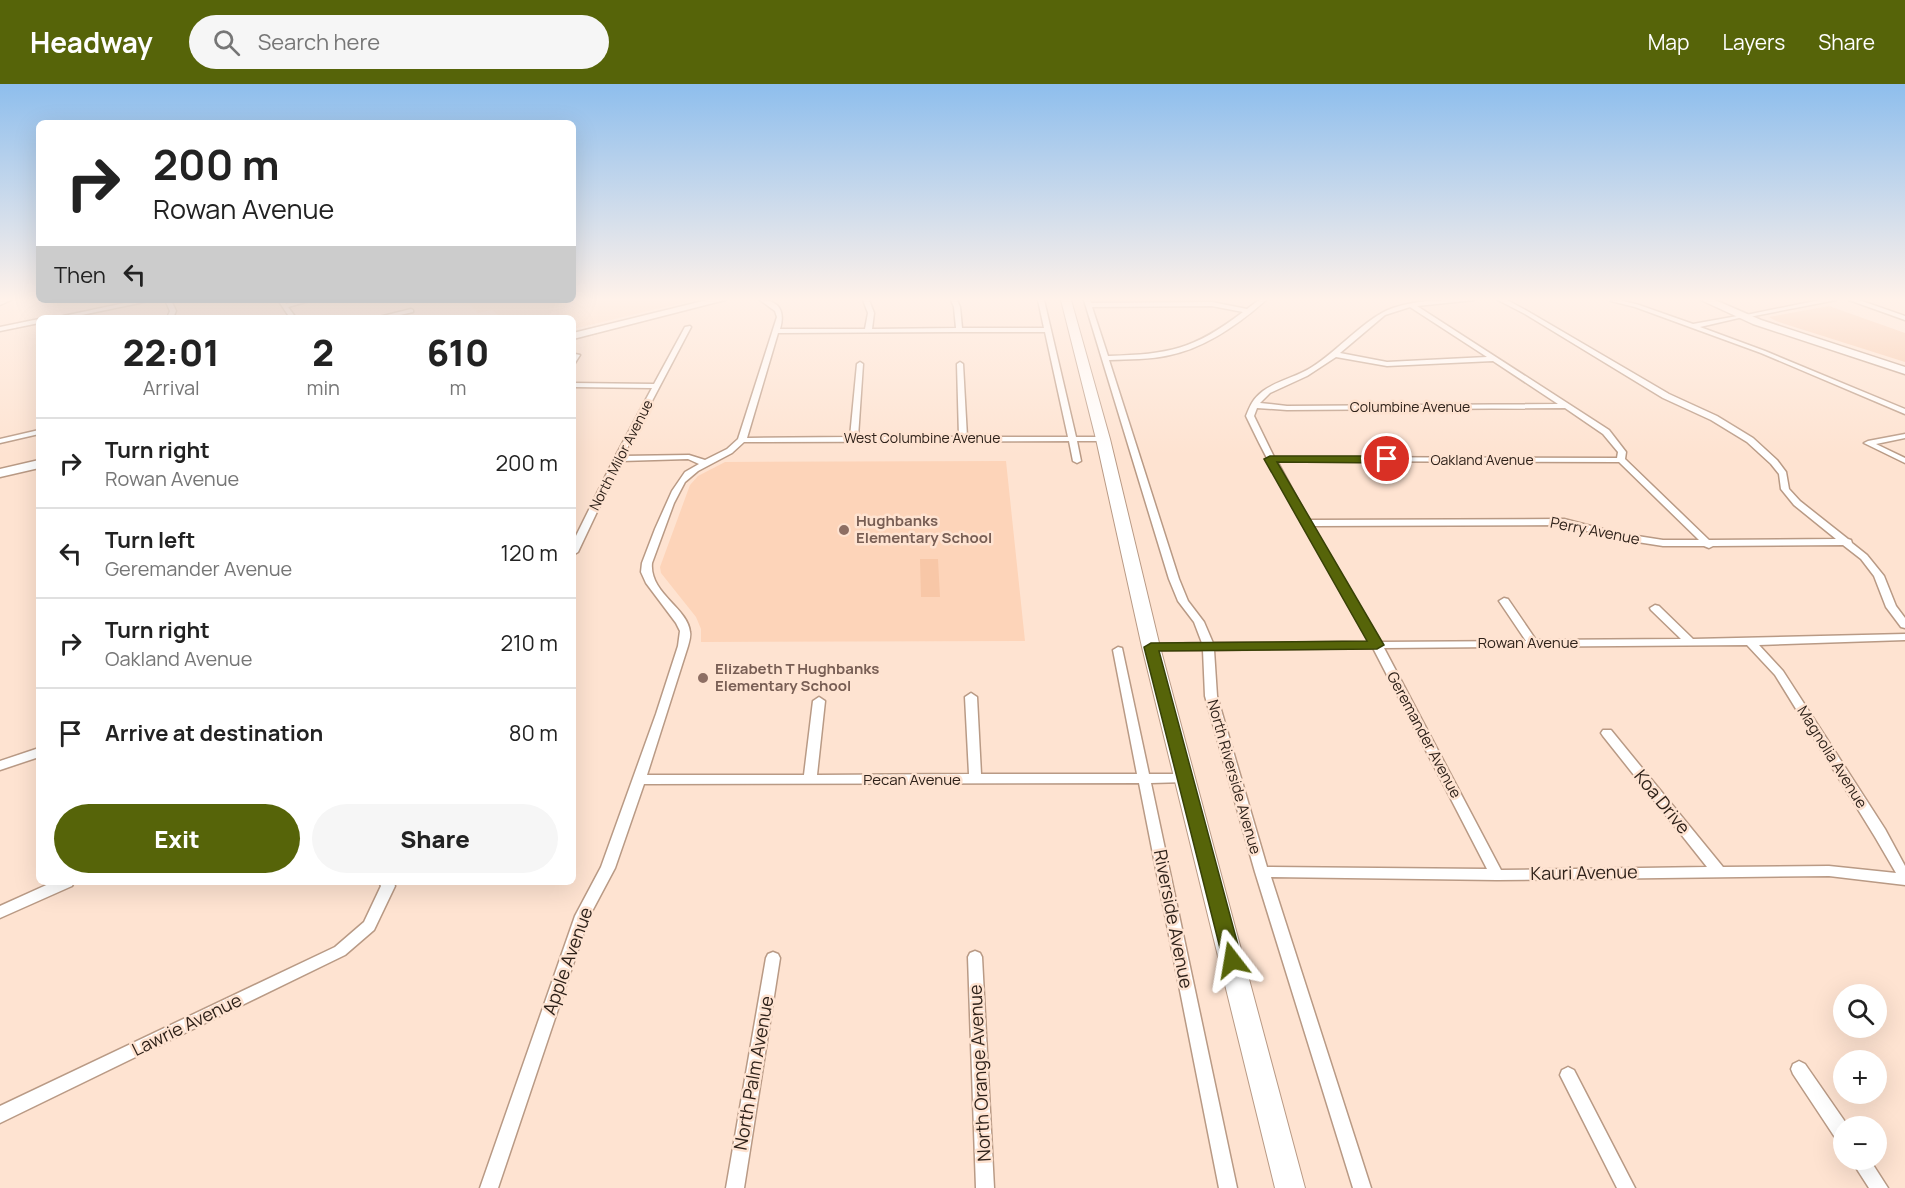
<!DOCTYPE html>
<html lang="en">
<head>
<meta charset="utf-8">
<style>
  body { margin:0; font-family:Manrope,sans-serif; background:#f6f6f6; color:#222; height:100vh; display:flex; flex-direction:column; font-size:22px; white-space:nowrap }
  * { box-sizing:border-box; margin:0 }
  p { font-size:20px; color:#767676 }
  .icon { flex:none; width:33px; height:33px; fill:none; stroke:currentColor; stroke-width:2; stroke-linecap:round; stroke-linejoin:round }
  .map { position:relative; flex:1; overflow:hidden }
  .drawer { position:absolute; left:36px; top:231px; width:540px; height:570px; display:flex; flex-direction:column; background:#fff; border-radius:9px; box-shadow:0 6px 24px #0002 }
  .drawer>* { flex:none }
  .hud { position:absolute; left:36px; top:36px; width:540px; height:183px; border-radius:9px; box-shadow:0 6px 24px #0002; background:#fff; color:#222; overflow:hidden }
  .tools { position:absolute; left:1833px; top:900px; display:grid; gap:12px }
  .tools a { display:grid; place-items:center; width:54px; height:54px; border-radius:50%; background:#fff; box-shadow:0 6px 24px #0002; font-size:30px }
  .pin { position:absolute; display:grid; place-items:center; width:51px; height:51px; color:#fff; margin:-26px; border:3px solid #fff; border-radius:50%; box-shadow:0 2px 6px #0007 }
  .me { position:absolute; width:66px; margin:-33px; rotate:346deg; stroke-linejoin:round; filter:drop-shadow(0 0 4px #0008) }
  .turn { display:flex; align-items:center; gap:21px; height:126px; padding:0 18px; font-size:27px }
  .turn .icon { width:78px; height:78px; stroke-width:2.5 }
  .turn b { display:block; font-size:42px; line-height:51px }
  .then { display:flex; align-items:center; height:57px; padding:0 18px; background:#0003; gap:12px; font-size:22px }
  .eta { display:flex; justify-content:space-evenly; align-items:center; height:102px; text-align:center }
  .eta b { font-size:36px; font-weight:800; line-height:42px }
  .cta { display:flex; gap:12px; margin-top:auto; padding:12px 18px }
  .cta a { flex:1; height:69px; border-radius:36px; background:#566409; color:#fff; font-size:24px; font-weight:800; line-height:69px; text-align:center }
  .cta a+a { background:#f6f6f6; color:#222 }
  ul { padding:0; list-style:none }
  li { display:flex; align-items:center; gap:18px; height:90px; padding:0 18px; border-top:2px solid #e0e0e0 }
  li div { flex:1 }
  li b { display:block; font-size:22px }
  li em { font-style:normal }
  header { display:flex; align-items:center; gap:36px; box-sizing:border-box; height:84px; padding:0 30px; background:#566409; color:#fff }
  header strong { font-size:28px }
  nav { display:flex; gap:33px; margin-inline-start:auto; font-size:21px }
  .search { width:420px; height:54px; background:#f6f6f6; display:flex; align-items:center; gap:15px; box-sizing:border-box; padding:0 21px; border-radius:33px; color:#767676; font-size:22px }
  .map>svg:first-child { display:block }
</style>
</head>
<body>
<header>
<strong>Headway</strong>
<div class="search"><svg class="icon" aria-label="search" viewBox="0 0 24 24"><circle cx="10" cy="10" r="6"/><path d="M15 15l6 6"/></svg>Search here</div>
<nav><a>Map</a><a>Layers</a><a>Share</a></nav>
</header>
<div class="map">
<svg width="1905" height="1104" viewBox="0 0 1905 1104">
  <rect width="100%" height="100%" fill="#fee3d1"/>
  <path fill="#fdd4b9" d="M465,216h229l-121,29v-11h-72l-9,-8 -14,3z
    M1006,377l19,180 -324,1v-13l-5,-12 -35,-44 -1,-6 30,-82 8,-9 27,-14z"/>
  <path fill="#f8c7a7" d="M1829,222l76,27v29l-129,-41 -7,-4z
    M920,475h18l2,38h-19z"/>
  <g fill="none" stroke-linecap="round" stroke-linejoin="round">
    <g stroke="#b99a85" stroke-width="3">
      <path id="street" d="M139,216h15l-87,18h-13z
        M165,216h6l5,11 -3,7h-6l3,-7z
        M278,216h6l2,4 14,-4h13l-25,7 8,11h-6z
        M760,216c20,0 25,12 20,29h85l3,-16 -5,-13h6l5,13 -2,16 84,-1 -2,-21 -3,-7h6l3,7 2,21h82l-6,-28h6l32,137h27l4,2 -4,2h-26l4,20 -4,2 -4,-2 -4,-20 -325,1 -12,11 -34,18 -13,11 -11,21 -22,60c-3,30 36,45 38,69 1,4 -1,10 -2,14l-41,129h157l9,-74 6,-4 6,4 -8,74 152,-1 -4,-77 6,-4 6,4 4,77h156l-24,-124 5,-3 4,1 27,126h37l4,1 2,3 -2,3 -4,1 -35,1 86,405h-18l-80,-405 -495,1 -29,84 -26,49 -91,271h-18l95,-272 26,-49 55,-153 22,-68 2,-15 -4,-8 -30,-40 -5,-11 1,-9 13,-34 17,-38 13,-19 14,-8 -11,-5 -67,2 -43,91 -5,3v-13l41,-83 38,-71 -79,-1v-4l81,1 31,-57 5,-1 1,1 -68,129 66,-1 16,5 22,-11 11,-10 39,-122 -2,-6zM957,248h88l23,105h-101l-4,-73 -3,-2 -3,2 2,73h-101l5,-73 -3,-2 -3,2 -7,73 -103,1 31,-105z
        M1084,216h6l1,3 121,-1 35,7 12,-9h7c-27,24 -61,48 -96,55 -20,5 -41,4 -61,5l70,219 9,22 16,21 9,21 157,-1c-43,-77 -87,-148 -124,-226 5,-12 6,-16 17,-25 15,-11 34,-14 49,-24 25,-15 54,-50 81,-59 26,-9 53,-8 81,-8l-57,6 192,124 17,22 -1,7 84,81 127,-1 -42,-34 -13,-16 -2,-15 -8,-10 -24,-22 -36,-22 -48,-22 -138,-84 -27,-14h9l22,12 140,82 48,22 36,22 24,22 9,12 3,17 11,12 48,38 3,1 1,3 15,12 17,21 12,30 9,12v10l-4,-1 -15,-20 -12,-31 -13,-17 -18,-14 -130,1 -4,2 -5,-2h-41l-45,-7 -54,-14 -252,1 68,116 146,-1 -27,-40 5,-3 4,1 28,41 145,-1 -30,-29 -1,-2 5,-3 4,1 34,33 212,-5v6l-146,5 24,26 102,158 20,37v19l-76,-9 -332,4 -226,-3 100,311h-18l-98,-316 -50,-176 -2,-46h-52l-5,-3 5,-3 51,-1 -8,-21 -16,-21 -9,-22zM1212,222l31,6c-50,38 -73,42 -135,44l-16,-49zM1410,223l77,50 -100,5 -47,-9 45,-38zM1336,273l51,9 106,-5 65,43 -271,2 -27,-3 10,-10 37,-17zM1257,324l30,2 278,-2 38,26 15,18 -1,6 -343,-1 -20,-41zM1277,377l342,1 80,78h-36l-45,-7 -54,-14 -255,1zM1747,561l28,30 100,162 21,36 -67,-7 -106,1 -112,-137h-8l-2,3 2,3 104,131 -206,3 -117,-222zM1373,564l114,221 -220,-2 -50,-171 -3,-46z
        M1620,216l19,5 54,19 50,-9v2l-43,10 65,24 140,58v5l-144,-61 -126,-46 -24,-6z
        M1820,216h16l-87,17 -3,-2z
        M1849,216h10l46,16v4z
        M411,225l2,1v2l-26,6h-12z
        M39,235v4l-39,8v-4z
        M575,270l5,1 -5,8 -2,1z
        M39,346v4l-39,9v-4z
        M1905,350v4l-29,6 29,14v5l-41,-20 4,-2z
        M39,664v9l-39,13v-9z
        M53,798h21l-2,4 -72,32v-12z
        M379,798h14l2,4 -21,44 -29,25 -345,168v-17l335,-159 29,-25 17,-36z
        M975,867l5,2 2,4 12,231h-18l-8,-231 2,-4z
        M773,868l5,2 2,4 -36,230h-18l40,-230 2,-4z
        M1799,977l6,3 43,62h-4v18l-6,-2 -45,-68 -2,-5 2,-5z
        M1568,983l6,3 61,118h-18l-57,-113 2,-5z
        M1851,1076h19l18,28h-19z"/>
    </g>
    <g stroke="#b99a85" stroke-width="3">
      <path id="secondary" d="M0,216h11l-11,5z
        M707,216h18l-152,39v-6z
        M1701,216h14l46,20 144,47v7l-152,-50z
        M39,376v8l-39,9v-8z"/>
    </g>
    <g stroke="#b99a85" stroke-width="2">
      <path id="primary" d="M1061,216h10l39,139 50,208 145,541h-30l-133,-541 -46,-208z"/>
    </g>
    <use href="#street" fill="#fff" fill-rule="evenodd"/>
    <use href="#secondary" fill="#fff" fill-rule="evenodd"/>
    <use href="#primary" fill="#fff" fill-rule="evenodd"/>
  </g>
  <linearGradient id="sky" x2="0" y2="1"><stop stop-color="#8ebeed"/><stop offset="0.58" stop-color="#fff2ea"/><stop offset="1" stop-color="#fff2ea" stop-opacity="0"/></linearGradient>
  <rect width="1905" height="371" fill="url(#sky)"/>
  <path fill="#566409" stroke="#384106" stroke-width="1.5" d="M1270,372h117l5,3 -5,4 -110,-1 107,183 -7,4 -218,2 83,309 -3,6 -7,2 -7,-2 -2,-6 -79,-313 7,-4 216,-2 -103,-182z"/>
  <g fill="#8d6e63" stroke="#fee3d1" stroke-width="2">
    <circle cx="844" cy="446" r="6"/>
    <circle cx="703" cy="594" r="6"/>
  </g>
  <g text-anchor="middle" stroke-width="5" stroke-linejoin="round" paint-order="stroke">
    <g font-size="14" fill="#2f221a" stroke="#fee3d1">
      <text x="1410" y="328">Columbine Avenue</text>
      <text x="922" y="359">West Columbine Avenue</text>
      <text transform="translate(621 371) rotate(-63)" y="5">North Milor Avenue</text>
      <text x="1482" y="381">Oakland Avenue</text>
    </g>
    <g font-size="15" font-weight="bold" fill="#785e54" stroke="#fee3d1" text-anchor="start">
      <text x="856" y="442">Hughbanks<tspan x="856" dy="17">Elementary School</tspan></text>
      <text x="715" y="590">Elizabeth T Hughbanks<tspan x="715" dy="17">Elementary School</tspan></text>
    </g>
    <g font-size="15" fill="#2f221a" stroke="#fee3d1">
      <text transform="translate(1595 447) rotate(11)" y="5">Perry Avenue</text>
      <text x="1528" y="564">Rowan Avenue</text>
      <text transform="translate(1424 651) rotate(62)" y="5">Geremander Avenue</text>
      <text transform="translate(1832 673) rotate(58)" y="5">Magnolia Avenue</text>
      <text transform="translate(1234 693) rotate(74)" y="5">North Riverside Avenue</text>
      <text x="912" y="701">Pecan Avenue</text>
    </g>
    <g font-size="18" fill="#2f221a" stroke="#fee3d1">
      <text transform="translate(1662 718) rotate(51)" y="6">Koa Drive</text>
      <text transform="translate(1584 789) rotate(-1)" y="6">Kauri Avenue</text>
      <text transform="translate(1173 835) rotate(79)" y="6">Riverside Avenue</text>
      <text transform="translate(568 877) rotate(-70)" y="6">Apple Avenue</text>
      <text transform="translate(187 941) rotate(-26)" y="6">Lawrie Avenue</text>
      <text transform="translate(754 989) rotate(-80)" y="6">North Palm Avenue</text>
      <text transform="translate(980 989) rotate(-93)" y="6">North Orange Avenue</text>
    </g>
  </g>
</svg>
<div class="tools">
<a><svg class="icon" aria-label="search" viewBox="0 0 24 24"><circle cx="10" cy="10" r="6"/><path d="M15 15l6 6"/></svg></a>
<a>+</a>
<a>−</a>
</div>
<div class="pin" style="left:1387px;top:375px;background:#d93025"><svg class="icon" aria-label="arrive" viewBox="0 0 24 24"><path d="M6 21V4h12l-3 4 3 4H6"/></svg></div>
<svg class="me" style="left:1232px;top:876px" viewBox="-20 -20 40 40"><path d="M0-17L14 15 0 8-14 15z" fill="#566409" stroke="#fff" stroke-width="4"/></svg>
<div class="hud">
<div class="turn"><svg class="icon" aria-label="right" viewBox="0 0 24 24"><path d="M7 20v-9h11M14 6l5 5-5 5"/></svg><div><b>200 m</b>Rowan Avenue</div></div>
<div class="then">Then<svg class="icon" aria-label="left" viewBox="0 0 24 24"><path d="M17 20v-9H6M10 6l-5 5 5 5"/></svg></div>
</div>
<section class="drawer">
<div class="eta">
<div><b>22:01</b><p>Arrival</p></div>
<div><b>2</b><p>min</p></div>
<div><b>610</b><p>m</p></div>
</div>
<ul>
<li><svg class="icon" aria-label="right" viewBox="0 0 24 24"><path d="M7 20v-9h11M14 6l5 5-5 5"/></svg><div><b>Turn right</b><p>Rowan Avenue</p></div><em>200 m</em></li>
<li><svg class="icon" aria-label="left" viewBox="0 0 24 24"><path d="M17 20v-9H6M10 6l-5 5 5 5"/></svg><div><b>Turn left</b><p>Geremander Avenue</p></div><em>120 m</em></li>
<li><svg class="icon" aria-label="right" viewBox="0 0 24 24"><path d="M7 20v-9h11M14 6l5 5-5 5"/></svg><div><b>Turn right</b><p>Oakland Avenue</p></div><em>210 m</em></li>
<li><svg class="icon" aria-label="arrive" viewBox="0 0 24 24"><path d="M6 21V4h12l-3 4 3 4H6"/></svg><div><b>Arrive at destination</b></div><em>80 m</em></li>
</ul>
<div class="cta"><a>Exit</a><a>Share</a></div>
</section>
</div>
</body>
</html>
